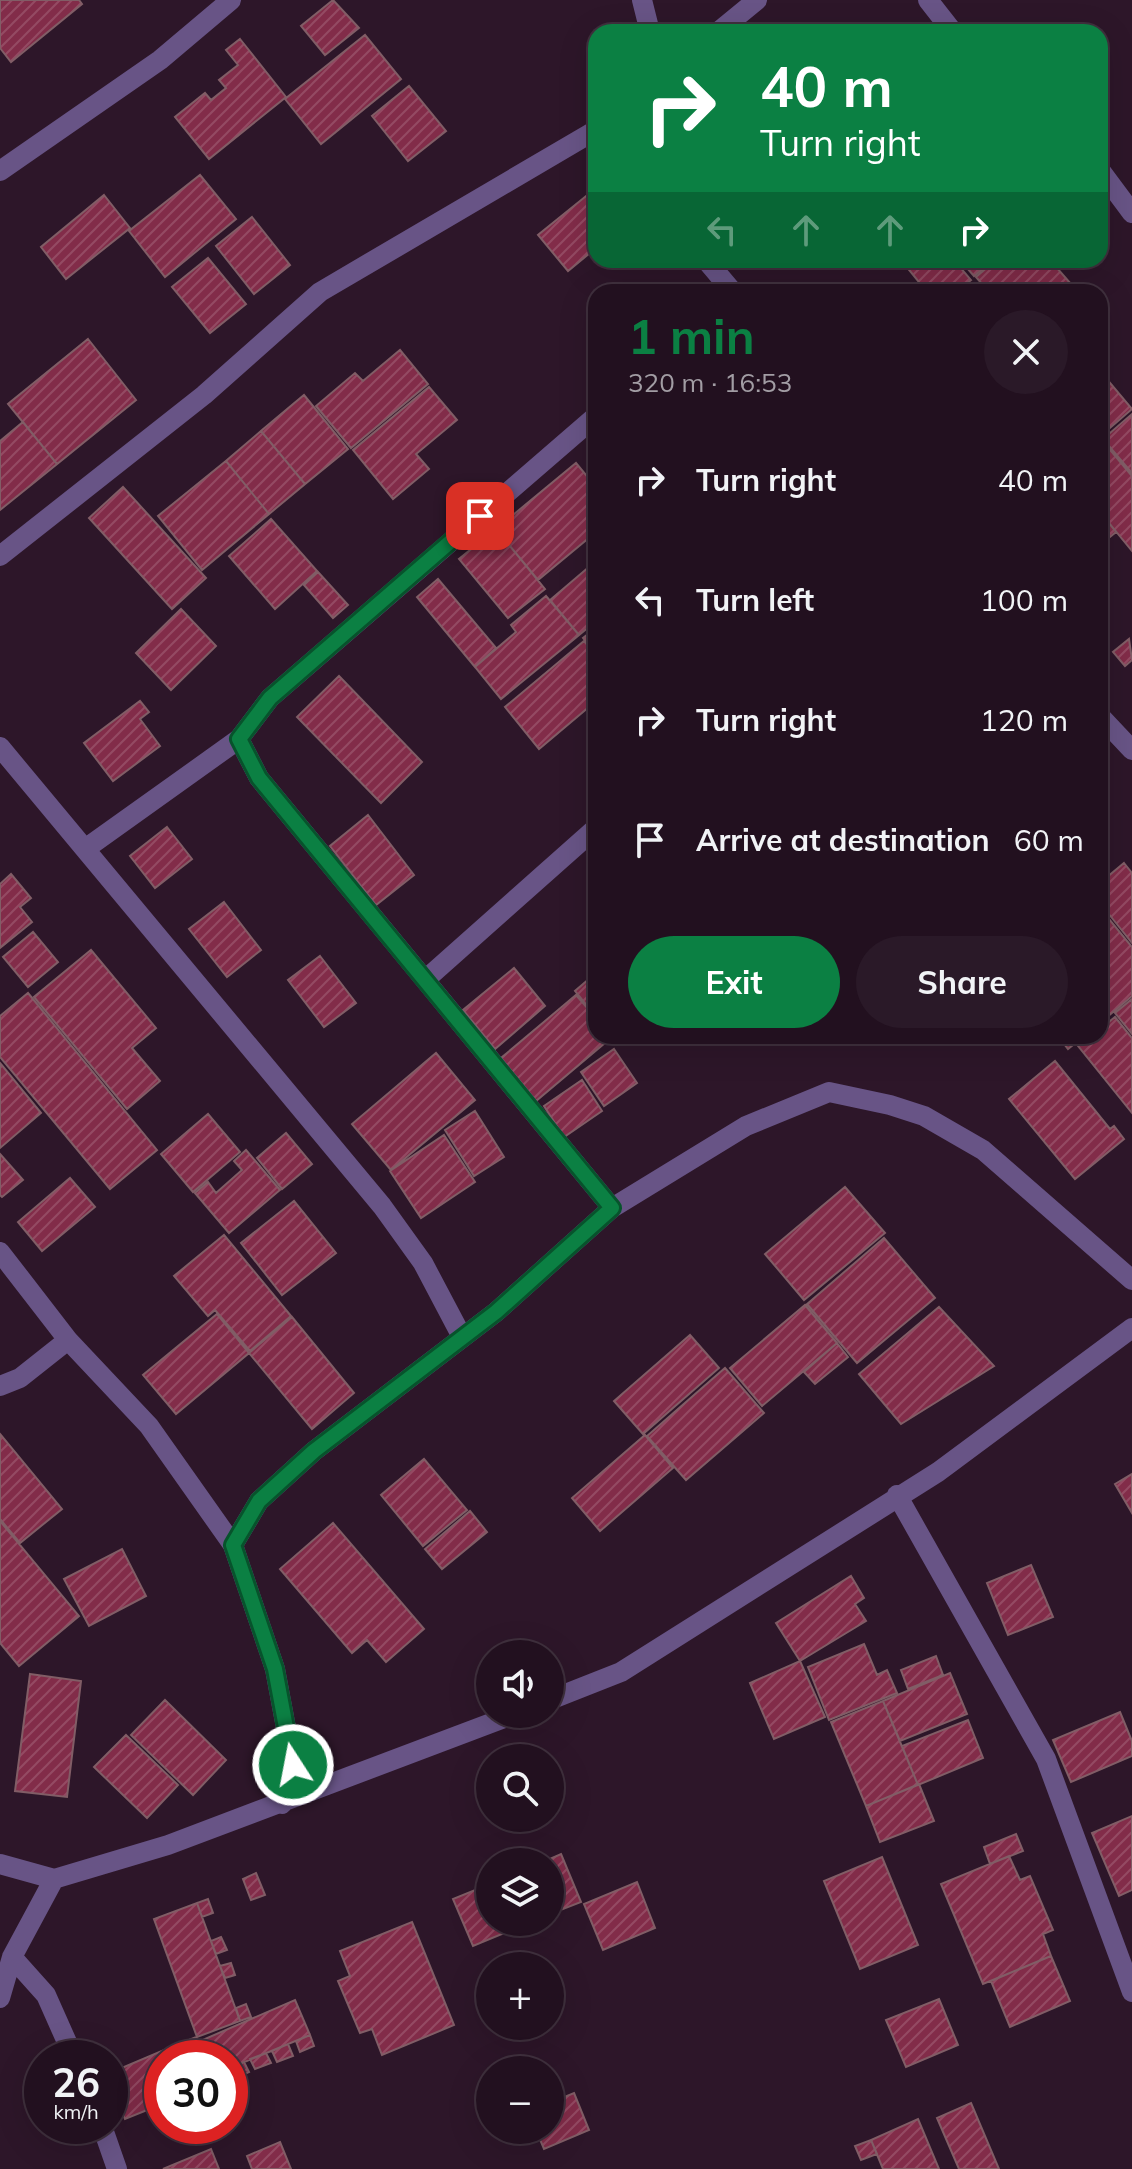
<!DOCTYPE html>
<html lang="en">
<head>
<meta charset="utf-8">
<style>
  body { margin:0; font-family:Mulish,sans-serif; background:#2a1928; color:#f1f3f6; height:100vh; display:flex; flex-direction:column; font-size:30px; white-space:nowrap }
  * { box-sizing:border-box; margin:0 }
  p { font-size:26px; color:#a29da4 }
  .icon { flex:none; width:44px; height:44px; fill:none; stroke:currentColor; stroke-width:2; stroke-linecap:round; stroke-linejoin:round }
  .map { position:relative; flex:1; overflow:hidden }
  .side { position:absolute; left:588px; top:284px; width:520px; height:760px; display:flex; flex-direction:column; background:#22101f; border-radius:24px; box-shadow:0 8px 32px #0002,0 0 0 2px #3f303d }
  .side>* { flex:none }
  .guide { position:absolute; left:588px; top:24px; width:520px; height:244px; border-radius:24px; box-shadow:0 8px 32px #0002,0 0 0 2px #3f303d; background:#0b8043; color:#fff; overflow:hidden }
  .buttons { position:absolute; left:476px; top:1640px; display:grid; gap:16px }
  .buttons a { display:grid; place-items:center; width:88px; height:88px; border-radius:50%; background:#22101f; box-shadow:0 8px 32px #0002,0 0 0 2px #3f303d; font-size:40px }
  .speed { position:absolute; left:24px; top:2040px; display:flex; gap:16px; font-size:40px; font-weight:700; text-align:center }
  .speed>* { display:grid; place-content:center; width:104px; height:104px; border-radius:50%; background:#22101f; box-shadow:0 8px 32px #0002,0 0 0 2px #3f303d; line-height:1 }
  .speed small { font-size:20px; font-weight:400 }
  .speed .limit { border:12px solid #d22; background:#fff; color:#111 }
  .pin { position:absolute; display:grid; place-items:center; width:68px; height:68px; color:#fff; margin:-34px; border-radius:16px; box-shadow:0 4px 12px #0006 }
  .me { position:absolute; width:88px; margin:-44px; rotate:349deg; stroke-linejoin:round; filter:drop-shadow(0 0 6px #0008) }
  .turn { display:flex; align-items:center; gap:28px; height:168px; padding:0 40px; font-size:36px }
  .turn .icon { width:104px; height:104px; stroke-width:2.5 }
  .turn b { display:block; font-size:56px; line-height:68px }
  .lanes { display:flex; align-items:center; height:76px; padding:0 40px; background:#0003; justify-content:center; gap:40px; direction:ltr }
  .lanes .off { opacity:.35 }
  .round { display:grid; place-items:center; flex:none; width:84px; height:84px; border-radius:42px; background:#2a1928 }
  .overview { display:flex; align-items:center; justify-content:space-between; height:136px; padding:0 40px }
  h1 { font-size:48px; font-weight:700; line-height:60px; color:#0b8043 }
  .primary-button { display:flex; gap:16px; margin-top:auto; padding:16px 40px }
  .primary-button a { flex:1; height:92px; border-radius:48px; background:#0b8043; color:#fff; font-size:32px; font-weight:700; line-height:92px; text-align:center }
  .primary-button a+a { background:#2a1928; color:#f1f3f6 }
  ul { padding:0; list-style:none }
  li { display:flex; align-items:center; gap:24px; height:120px; padding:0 40px }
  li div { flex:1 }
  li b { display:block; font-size:30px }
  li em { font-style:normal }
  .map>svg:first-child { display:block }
</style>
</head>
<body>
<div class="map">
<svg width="1132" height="2169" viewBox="0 0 1132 2169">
  <defs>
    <pattern id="building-hatch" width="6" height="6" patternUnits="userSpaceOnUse" patternTransform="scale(2)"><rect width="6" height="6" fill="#822c49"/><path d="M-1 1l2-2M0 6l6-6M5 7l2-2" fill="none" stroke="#944a63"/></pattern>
  </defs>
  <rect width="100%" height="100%" fill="#2d1629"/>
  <path fill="url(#building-hatch)" stroke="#815d66" stroke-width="2" d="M0,0h79l3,4 -71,58 -11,-14z
    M333,0l26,28 -34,27 -24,-29z
    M365,35l36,44 -80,65 -36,-45z
    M240,39l46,58 -77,62 -34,-42 30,-24 6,7 15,-12 -7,-8 19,-15 -12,-15z
    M409,86l37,45 -38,30 -36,-45z
    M200,175l36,44 -71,58 -36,-46z
    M596,188v60l-28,23 -30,-36z
    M104,195l26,33 -64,51 -25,-32z
    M252,217l38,48 -36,29 -38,-48z
    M208,258l38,46 -36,29 -38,-46z
    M901,260h53l17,20 -15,12h-29z
    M960,260h33l-19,16z
    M996,260h54l28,32h-89l-13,-15z
    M88,339l48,61 -79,64 -49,-60z
    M400,350l28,34 -77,64 -35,-42 39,-33 8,8z
    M1100,371l32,38 -29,25 -3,-3z
    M429,387l28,33 -41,34 13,15 -36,30 -40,-49z
    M304,395l44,54 -43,35 -44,-53z
    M1132,414v59l-29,-34z
    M23,422l34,42 -57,46v-69z
    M261,431l44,53 -36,30 -43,-53z
    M1101,439l31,37v75l-32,-39z
    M226,461l43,53 -67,56 -44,-54z
    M576,463l20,24v45l-58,48 -42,-51z
    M123,487l83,91 -34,31 -83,-91z
    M1100,512l16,20 -16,13z
    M271,519l46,52 -42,38 -46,-53z
    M496,529l49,60 -37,29 -49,-59z
    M596,561v60l-17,14 -29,-35z
    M318,572l30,33 -15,13 -29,-33z
    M438,579l58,69 -21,19 -58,-70z
    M546,596l33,39 -78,64 -26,-32 41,-35 -5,-7z
    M181,609l35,37 -45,44 -35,-37z
    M596,628v26l-13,-16z
    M1129,639l3,21 -7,6 -12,-14z
    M584,641l12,15v45l-57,48 -34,-42z
    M339,676l83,86 -41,41 -84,-86z
    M140,701l9,11 -9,7 20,27 -47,35 -29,-38z
    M368,815l46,60 -38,30 -46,-59z
    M167,827l25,32 -37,29 -25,-32z
    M1124,863l8,10v70l-32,-40v-20z
    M11,874l20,24 -11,9 12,15 -32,26v-64z
    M224,902l37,48 -34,27 -38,-48z
    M1100,908l32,39v49l-32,27z
    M33,932l25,30 -30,25 -25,-30z
    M91,950l65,78 -24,20 28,33 -33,28 -93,-112z
    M320,956l36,47 -32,24 -36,-47z
    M514,968l31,38 -50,43 -32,-39z
    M596,973v44l-21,-26z
    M28,993l129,157 -47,39 -110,-132v-41z
    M576,995l20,23v18l16,1 -76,64 -35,-43z
    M1132,999v35l-17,-21z
    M1115,1017l17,21v75l-54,-67 13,-10h9v-7z
    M1058,1036h26l-16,13z
    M614,1049l23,34 -33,23 -23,-34z
    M436,1053l39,47 -84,70 -39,-46z
    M1055,1061l55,68 4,-3 10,13 -49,40 -66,-80z
    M0,1063l41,50 -41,35z
    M582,1080l20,31 -38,26 -20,-31z
    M475,1111l29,46 -30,19 -29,-46z
    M208,1114l32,38 -47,40 -32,-38z
    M286,1133l26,31 -30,25 -25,-31z
    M444,1135l31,47 -54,36 -31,-47z
    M246,1150l34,40 -51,43 -34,-40 13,-11 8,11 26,-23 -8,-9z
    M0,1154l23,26 -21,17 -2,-2z
    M70,1178l25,29 -53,44 -24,-29z
    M845,1187l40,46 -81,67 -39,-46z
    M294,1201l42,52 -54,42 -41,-52z
    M224,1235l67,81 -41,35 -35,-41 -7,6 -34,-40z
    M884,1238l51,60 -78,65 -50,-59z
    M805,1305l32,38 -75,63 -32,-38z
    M939,1307l55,59 -93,58 -42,-50z
    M217,1314l32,39 -73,61 -33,-39z
    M292,1317l62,76 -42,36 -63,-76z
    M690,1335l29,33 -76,66 -29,-33z
    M837,1343l11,14 -33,27 -11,-12z
    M725,1368l39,45 -78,67 -39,-44z
    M0,1434l62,75 -42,34 -20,-24z
    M645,1435l28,33 -73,63 -28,-33z
    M424,1459l43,51 -44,36 -42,-51z
    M1132,1474v39l-17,-29z
    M470,1511l17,21 -45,37 -17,-20z
    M0,1521l79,95 -60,50 -19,-23z
    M333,1523l91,106 -38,33 -19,-22 -15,13 -72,-84z
    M122,1549l24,47 -57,30 -25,-47z
    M1031,1565l22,52 -45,18 -21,-52z
    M851,1576l13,22 -9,6 11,17 -66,40 -24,-38z
    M864,1644l13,31 10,-5 10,23 -68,27 -21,-53z
    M936,1656l7,19 -35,14 -7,-19z
    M800,1661l25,56 -51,22 -24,-56z
    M950,1673l17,41 -67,27 -17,-40z
    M30,1674l51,7 -14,116 -52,-6z
    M165,1700l61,60 -33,35 -62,-60z
    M883,1701l35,84 -52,21 -35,-84z
    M1120,1712l12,29v15l-61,26 -18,-42z
    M968,1720l15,38 -65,27 -16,-39z
    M126,1735l52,50 -31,33 -53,-51z
    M919,1784l15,37 -54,21 -14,-36z
    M1132,1816v74l-13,6 -27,-63z
    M1016,1834l7,17 -33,13 -6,-17z
    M561,1854l20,48 -31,12v-52h-7z
    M1009,1856l11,24 10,-4 23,54 -10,4 8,22 -68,28 -42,-100z
    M882,1857l36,88 -58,24 -36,-88z
    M256,1873l9,22 -14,5 -8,-21z
    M637,1882l18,46 -52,22 -19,-46z
    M490,1884v38h41l-58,24 -20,-47z
    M208,1899l5,14 -11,4 -5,-14z
    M197,1903l43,118 -43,16 -43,-118z
    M412,1922l42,103 -72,30 -10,-26 -12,4 -22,-52 12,-5 -10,-25z
    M221,1937l6,13 -11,4 -5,-13z
    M1051,1956l19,45 -60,26 -19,-46z
    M231,1963l4,12 -10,3 -5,-12z
    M939,1999l19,46 -52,22 -20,-47z
    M295,2000l15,35 -80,33v-10h-25l-7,-16z
    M246,2004l5,13 -11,4 -4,-13z
    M310,2035l4,11 -14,6 -4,-11z
    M196,2037l9,21h-26l-5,-12z
    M288,2044l5,12 -16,6 -5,-11z
    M171,2047l4,11h-13v46l-37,15 -15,-35v-11z
    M266,2053l5,10 -16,6 -5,-10z
    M244,2062l5,10 -16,7 -3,-11z
    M574,2093l15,37 -45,19 -8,-19h14v-27z
    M971,2103l28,66h-40l-22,-51z
    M918,2119l21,50h-56l-12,-29z
    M871,2140l6,14 -16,6 -6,-14z
    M280,2142l11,27h-39l-5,-13z
    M211,2149l8,20h-56z"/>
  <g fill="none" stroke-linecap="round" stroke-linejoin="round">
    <path stroke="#685486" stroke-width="20" d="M642,0l8,32
      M928,0l25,32
      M718,32l39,-32
      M1100,170l32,43
      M0,171l160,-111 71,-60
      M706,260l27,32
      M0,556l204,-161 116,-103 276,-162
      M1100,716l32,34
      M0,747l382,459 41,57 38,72
      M596,828l-171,152 187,228
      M85,849l154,-110
      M425,980l-166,-202 -20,-39 31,-41 326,-282
      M0,1252l68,88 81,86 84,119 26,-44 55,-50 182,-139 116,-104 134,-82 83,-34 61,13 34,11 59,34 149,130
      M0,1386l20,-8 48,-38
      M897,1495l149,264 86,233
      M233,1545l42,124 18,96 -11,39
      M550,1700l71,-28 317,-200 194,-144
      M0,1864l54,15 114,-34 347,-131
      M12,1957l34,38 28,63
      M0,1998l12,-41 42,-78
      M102,2126l15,43"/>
  </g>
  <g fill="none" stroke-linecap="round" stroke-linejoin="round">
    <g stroke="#07532c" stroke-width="20">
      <path id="route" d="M293,1765l-18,-96 -42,-124 26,-44 55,-50 182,-139 116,-104 -353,-430 -20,-39 31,-41 210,-182"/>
    </g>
    <use href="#route" stroke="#0b8043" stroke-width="14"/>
  </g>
</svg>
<div class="buttons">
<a><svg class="icon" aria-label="sound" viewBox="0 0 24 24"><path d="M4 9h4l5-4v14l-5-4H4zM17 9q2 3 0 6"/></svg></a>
<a><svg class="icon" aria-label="search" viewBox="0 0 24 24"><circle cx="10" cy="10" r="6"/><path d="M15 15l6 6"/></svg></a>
<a><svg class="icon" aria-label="layers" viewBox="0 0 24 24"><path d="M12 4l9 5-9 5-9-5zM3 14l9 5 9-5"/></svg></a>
<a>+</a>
<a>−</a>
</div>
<div class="speed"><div>26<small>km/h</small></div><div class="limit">30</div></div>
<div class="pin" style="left:480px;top:516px;background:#d93025"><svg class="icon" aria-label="arrive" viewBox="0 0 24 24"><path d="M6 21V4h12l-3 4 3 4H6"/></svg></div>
<svg class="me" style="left:293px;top:1765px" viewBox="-20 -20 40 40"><circle r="17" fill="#0b8043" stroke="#fff" stroke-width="3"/><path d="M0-11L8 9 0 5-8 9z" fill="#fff"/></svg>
<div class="guide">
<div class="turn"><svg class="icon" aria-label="right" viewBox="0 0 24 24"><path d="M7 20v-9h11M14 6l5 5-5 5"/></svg><div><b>40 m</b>Turn right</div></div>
<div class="lanes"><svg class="icon off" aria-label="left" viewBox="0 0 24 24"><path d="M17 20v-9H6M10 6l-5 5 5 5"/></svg><svg class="icon off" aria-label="ahead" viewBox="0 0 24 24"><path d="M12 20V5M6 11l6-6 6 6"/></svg><svg class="icon off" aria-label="ahead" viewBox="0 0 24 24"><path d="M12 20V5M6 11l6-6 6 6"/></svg><svg class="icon" aria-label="right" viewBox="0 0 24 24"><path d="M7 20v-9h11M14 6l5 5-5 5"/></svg></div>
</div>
<section class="side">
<div class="overview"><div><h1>1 min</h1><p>320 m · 16:53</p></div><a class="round"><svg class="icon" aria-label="close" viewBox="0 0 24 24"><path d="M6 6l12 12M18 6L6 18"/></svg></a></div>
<ul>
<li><svg class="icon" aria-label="right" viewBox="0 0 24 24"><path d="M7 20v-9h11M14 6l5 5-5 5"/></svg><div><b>Turn right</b></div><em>40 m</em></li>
<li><svg class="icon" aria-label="left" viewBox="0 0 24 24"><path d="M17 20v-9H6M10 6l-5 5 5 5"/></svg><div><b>Turn left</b></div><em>100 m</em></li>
<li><svg class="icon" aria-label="right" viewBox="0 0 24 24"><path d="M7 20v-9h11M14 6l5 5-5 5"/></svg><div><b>Turn right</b></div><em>120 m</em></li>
<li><svg class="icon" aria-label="arrive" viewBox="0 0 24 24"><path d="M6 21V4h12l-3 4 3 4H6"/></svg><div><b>Arrive at destination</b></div><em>60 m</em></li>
</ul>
<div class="primary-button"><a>Exit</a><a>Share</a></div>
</section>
</div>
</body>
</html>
